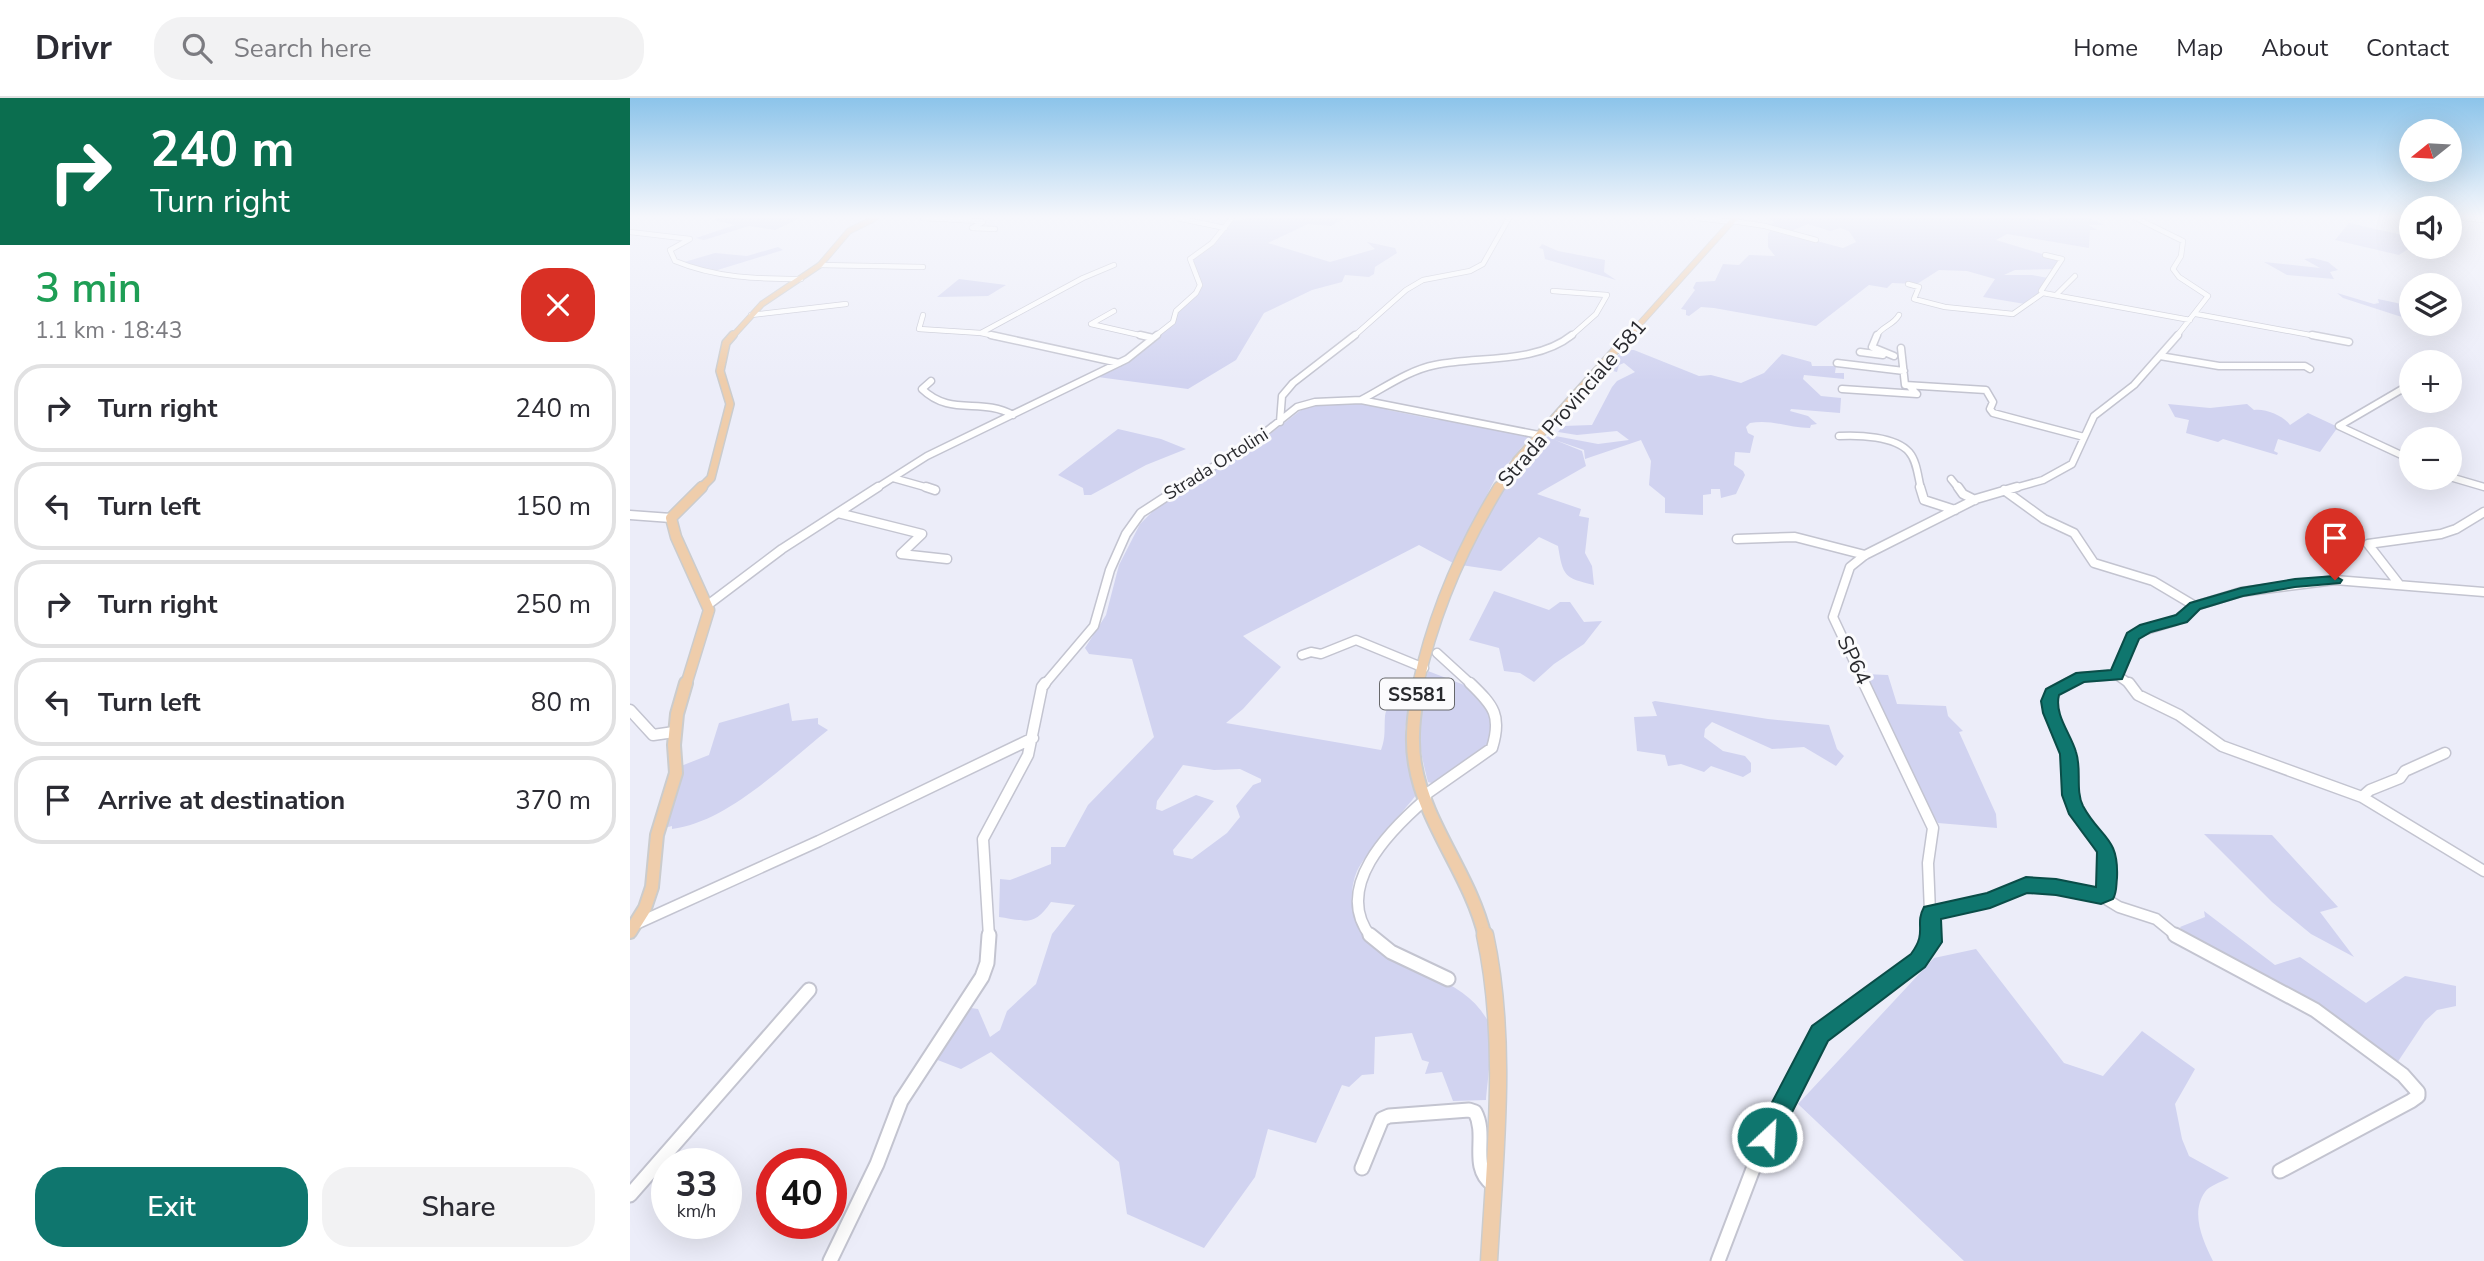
<!DOCTYPE html>
<html lang="en">
<head>
<meta charset="utf-8">
<style>
  body { margin:0; font-family:"Nunito Sans",sans-serif; background:#f2f2f3; color:#2b2b33; height:100vh; display:flex; flex-direction:column; font-size:26px; white-space:nowrap }
  * { box-sizing:border-box; margin:0 }
  p { font-size:23px; color:#7c7c81 }
  .icon { flex:none; width:38px; height:38px; fill:none; stroke:currentColor; stroke-width:2; stroke-linecap:round; stroke-linejoin:round }
  .map { position:relative; flex:1; overflow:hidden }
  .drawer { display:flex; flex-direction:column; background:#fff; width:630px }
  .drawer>* { flex:none }
  .guide { background:#0b6e4f; color:#fff; overflow:hidden }
  .needle { width:46px; rotate:252deg }
  .fabs { position:absolute; left:1769px; top:21px; display:grid; gap:14px }
  .fabs a { display:grid; place-items:center; width:63px; height:63px; border-radius:50%; background:#fff; box-shadow:0 7px 28px #0002; font-size:35px }
  .speed { position:absolute; left:21px; top:1050px; display:flex; gap:14px; font-size:35px; font-weight:700; text-align:center }
  .speed>* { display:grid; place-content:center; width:91px; height:91px; border-radius:50%; background:#fff; box-shadow:0 7px 28px #0002; line-height:1 }
  .speed small { font-size:18px; font-weight:400 }
  .speed .limit { border:10px solid #d22; background:#fff; color:#111 }
  .pin { position:absolute; display:grid; place-items:center; width:60px; height:60px; color:#fff; margin:-72px -30px; border-radius:50% 50% 50% 0; rotate:-45deg; box-shadow:0 0 7px #0007 }
  .pin .icon { rotate:45deg }
  .me { position:absolute; width:77px; margin:-38px; rotate:25deg; stroke-linejoin:round; filter:drop-shadow(0 0 5px #0008) }
  .turn { display:flex; align-items:center; gap:24px; height:147px; padding:0 35px; font-size:32px }
  .turn .icon { width:91px; height:91px; stroke-width:2.5 }
  .turn b { display:block; font-size:49px; line-height:60px }
  .round { display:grid; place-items:center; flex:none; width:74px; height:74px; border-radius:28px; background:#f2f2f3 }
  .headline { display:flex; align-items:center; justify-content:space-between; height:119px; padding:0 35px }
  h1 { font-size:42px; font-weight:600; line-height:52px; color:#1e9e55 }
  .primary-button { display:flex; gap:14px; margin-top:auto; padding:14px 35px }
  .primary-button a { flex:1; height:80px; border-radius:28px; background:#0f766e; color:#fff; font-size:28px; font-weight:600; line-height:80px; text-align:center }
  .primary-button a+a { background:#f2f2f3; color:#2b2b33 }
  ul { padding:0; list-style:none }
  li { display:flex; align-items:center; gap:21px; height:88px; margin:0 14px 10px; padding:0 21px; border:4px solid #e1e1e2; border-radius:28px }
  li div { flex:1 }
  li b { display:block; font-size:26px }
  li em { font-style:normal }
  header { display:flex; align-items:center; gap:42px; box-sizing:border-box; height:98px; padding:0 35px; background:#fff; border-bottom:2px solid #e1e1e2 }
  header strong { font-size:33px }
  nav { display:flex; gap:38px; margin-inline-start:auto; font-size:24px }
  .search { width:490px; height:63px; background:#f2f2f3; display:flex; align-items:center; gap:18px; box-sizing:border-box; padding:0 24px; border-radius:28px; color:#7c7c81; font-size:26px }
  main { display:flex; flex:1; min-height:0 }
  .map>svg:first-child { display:block }
</style>
</head>
<body>
<header>
<strong>Drivr</strong>
<div class="search"><svg class="icon" aria-label="search" viewBox="0 0 24 24"><circle cx="10" cy="10" r="6"/><path d="M15 15l6 6"/></svg>Search here</div>
<nav><a>Home</a><a>Map</a><a>About</a><a>Contact</a></nav>
</header>
<main>
<section class="drawer">
<div class="guide">
<div class="turn"><svg class="icon" aria-label="right" viewBox="0 0 24 24"><path d="M7 20v-9h11M14 6l5 5-5 5"/></svg><div><b>240 m</b>Turn right</div></div>
</div>
<div class="headline"><div><h1>3 min</h1><p>1.1 km · 18:43</p></div><a class="round" style="background:#d93025;color:#fff"><svg class="icon" aria-label="close" viewBox="0 0 24 24"><path d="M6 6l12 12M18 6L6 18"/></svg></a></div>
<ul>
<li><svg class="icon" aria-label="right" viewBox="0 0 24 24"><path d="M7 20v-9h11M14 6l5 5-5 5"/></svg><div><b>Turn right</b></div><em>240 m</em></li>
<li><svg class="icon" aria-label="left" viewBox="0 0 24 24"><path d="M17 20v-9H6M10 6l-5 5 5 5"/></svg><div><b>Turn left</b></div><em>150 m</em></li>
<li><svg class="icon" aria-label="right" viewBox="0 0 24 24"><path d="M7 20v-9h11M14 6l5 5-5 5"/></svg><div><b>Turn right</b></div><em>250 m</em></li>
<li><svg class="icon" aria-label="left" viewBox="0 0 24 24"><path d="M17 20v-9H6M10 6l-5 5 5 5"/></svg><div><b>Turn left</b></div><em>80 m</em></li>
<li><svg class="icon" aria-label="arrive" viewBox="0 0 24 24"><path d="M6 21V4h12l-3 4 3 4H6"/></svg><div><b>Arrive at destination</b></div><em>370 m</em></li>
</ul>
<div class="primary-button"><a>Exit</a><a>Share</a></div>
</section>
<div class="map">
<svg width="1854" height="1163" viewBox="0 0 1854 1163">
  <rect width="100%" height="100%" fill="#ecedf9"/>
  <path fill="#d1d3f0" fill-rule="evenodd" d="M88,120h82l-25,12 -26,-4 -45,14 -8,-2 39,-13 -23,-5z
    M620,120h94l-13,8 -23,-2 -40,19 62,19 45,-13 -8,-7 28,6 2,5 -22,14 -1,7 -5,3 -24,-2 -3,7 -30,8 -48,23 -28,47 -48,29 -98,-13 37,-17 47,-37 7,-15 21,-21 -10,-29 24,-15 17,-21z
    M1140,120h262l17,4v-4h40l15,7h-16l10,5h-8l-1,18 -82,-14 -11,6 66,20 -5,9 -42,1 -11,5h28l16,3 -7,15 -16,11 -42,-7 12,-18 -28,-8 -28,-1 -22,14 -25,-1 -5,5 -18,-3 -53,41 -102,-18 -13,-1 -12,9 -3,-1v-5l-5,-1 14,-19 -2,-2 3,-6 19,-1 8,-17 16,1 10,-10 26,1 -7,-9v-13l4,-5 71,19 13,-6 -7,-11 -9,-3 -10,3 -22,-7 -17,7 -21,-5 4,-4z
    M1719,125l62,14v10l-12,8 -64,-15z
    M912,146l16,7 47,9 -1,12 12,8 -71,-21 -2,-10 -4,-1z
    M148,149l5,3 -72,22 -30,-9 34,-10 32,3z
    M1683,160l15,4 10,8 -8,2 4,7 -47,-4 -23,-13 56,6 -16,-9z
    M329,181l47,6 -18,11 -51,1z
    M1707,195l37,11 5,-1 -1,-4 33,7v9l-4,1 4,4 -68,-22z
    M987,252h17l65,26 12,-1 30,8 23,-10 18,-19 29,8 1,4h24l-1,7h9v6l-40,-4 -1,4 18,17 20,2 -1,15 -49,-4 -1,2 18,5 9,8 -6,1 -1,3c-21,0 -38,-9 -60,-5l-4,4 2,6 6,3 -4,17 -15,-1 -1,13 9,6 2,4 -9,19 -15,4 -1,-9h-9v5l-8,1v20l-38,-2v-15l-16,-13 2,-24 -10,-21 -56,19 -1,-9 -29,-10 27,11 4,15 -49,28 44,15 -2,7 10,2 -4,35 7,13 2,19c-30,-7 -31,-9 -36,-39l-19,-9 -38,34 -40,-6 46,-89 34,-40 5,2 4,-3 48,9 31,-4 -12,-9 -40,4 -19,-3 5,-6 29,-1 20,-38 5,-6 18,-9 -11,-9 -5,2 -2,7 -8,-2 12,-19z
    M719,304l32,3 7,5 50,10 13,-1 80,17 -36,43 -42,84 -34,-18 -176,91 38,31 -38,42 -17,14 155,27c5,-13 3,-21 4,-34 2,-14 18,-26 28,-35l-8,49 12,64c-15,19 -51,58 -60,77 -10,23 -6,58 15,74 37,29 94,31 118,80 4,9 -3,61 -4,75l-33,1 -11,-29 -17,2 4,-12 -7,-2 -10,-27 -37,4 -1,37 -12,1 -13,12 -7,-2 -26,58 -48,-14 -13,48 -51,71 -77,-34 -8,-52 -128,-110 -30,17 -26,-10 36,-51 7,1 12,28 10,-7 7,-19 29,-27 16,-50 23,-29 -24,-3c-17,25 -24,19 -52,15l1,-38 10,1 41,-16v-17h14l23,-42 66,-68 -22,-78 -43,-5 -4,-6 21,-33 13,-50 21,-41 12,-12 39,-29 66,-39 44,-34 13,-6zM553,667l31,5 26,-1 21,10v3l-8,3 -17,21 4,11 -13,16 -35,26 -18,-4 -1,-5 41,-49 -18,-6 -34,16 -6,-2 1,-8z
    M1538,306l42,4 37,-4 7,6c11,-2 30,6 36,15l18,-12 30,14 -18,25 -42,-13 -4,12 4,2 -1,2 -54,-16 -5,3 -32,-9 3,-13 -14,-3z
    M488,331l43,10 25,10 -40,16 -55,30h-7l-1,-7 -25,-13z
    M864,493l55,19 11,-8h10l14,20 18,-1 -18,23 -30,20 -20,18 -14,-9 -16,-2 -5,-23 -30,-8z
    M798,573l44,17 21,28 -3,26 -10,12 -45,30 -7,-2c-12,-46 -13,-65 0,-111z
    M1234,576l24,1 9,29 49,2 2,10 15,15 -4,1 37,82 1,14 -59,-5 -36,-61z
    M1025,603l113,18 61,6 8,24 7,7 -8,10 -32,-19 -32,2 -60,-27 -7,7 -1,8 19,14 22,5 6,7v9l-8,5 -32,-11 -7,6 -23,-8 -13,2 -3,-11 -28,-4 -3,-34 23,-1 -5,-14z
    M159,605l3,18 26,-3v6l10,6c-43,34 -100,92 -156,99v-3l-8,2 17,-62 28,-11 10,-32z
    M1574,736l68,1 66,72 -18,5 34,45 -43,-23 -39,-32z
    M1574,813l71,54 25,-8 66,46 39,-27 51,10v20l-19,4 -12,11 -32,48 -116,-82 -91,-50 -6,-10 25,-10z
    M1346,851l88,114 39,13 39,-45 53,38 -20,35 7,35 7,17 40,22c-8,4 -20,8 -24,14 -15,21 -2,49 8,69h-249l-166,-157 136,-146z"/>
  <g fill="none" stroke-linecap="round" stroke-linejoin="round">
    <g stroke="#c3c4d0" stroke-width="6">
      <path id="minor-far4" d="M293,120l57,3 3,1 -11,6 23,1
        M547,120l48,10
        M1067,120l35,4
        M1506,120l47,23 -2,15 -8,13 6,8 29,19 -32,41
        M1834,120l20,2
        M1102,123l33,5 51,14
        M1782,126l-5,1 5,3
        M0,134l60,7 -20,11 5,11c41,17 83,18 126,18
        M190,167l103,2
        M1278,186l11,3 -5,12 31,8 68,7 30,-21 147,27
        M923,193l54,4 -11,19 -26,23
        M1413,195l-2,-2 21,-32 -17,-4
        M1426,197l19,-19
        M484,213l-23,13 57,13
        M1566,216l125,23
        M121,217l95,-11
        M293,217l-4,14 62,4 18,4
        M351,235l102,-55 31,-13
        M524,239l19,-15 3,-11 20,-18 4,-8 -10,-26 22,-16 20,-25
        M723,239l53,-47 17,-10 47,-9 13,-7 26,-46
        M1246,239c5,-11 17,-11 23,-22"/>
    </g>
    <g stroke="#c3c4d0" stroke-width="9">
      <path id="minor-far3" d="M361,237l128,28
        M510,237l13,3
        M1247,237l-5,12 22,9
        M1682,237l37,7
        M1271,250l4,37 81,5 7,12 -3,7 3,4 91,24
        M1230,254l23,3
        M1530,258l59,10h86l5,3
        M1207,265l67,8
        M301,283l-9,8c29,28 59,8 91,26
        M1774,290l-65,38 73,34
        M1212,291l75,5 -8,-8
        M731,302c23,-12 48,-30 74,-35 43,-9 101,-1 137,-30
        M650,324l2,-26 11,-13 62,-48
        M1209,338c19,-1 56,0 70,16 8,9 9,25 12,37
        M1820,379l34,10
        M263,380l39,11
        M1321,381l8,10
        M245,391l52,-33 200,-97 30,-24
        M548,391l80,-51 39,-31 18,-5 46,-2 178,35
        M1381,391l32,-9 29,-16 22,-48 40,-31 44,-50"/>
    </g>
    <g stroke="#c3c4d0" stroke-width="11">
      <path id="minor-far2" d="M296,389l9,3
        M1290,389l4,13 31,10
        M1328,389l5,7 12,6
        M1374,392l40,29 30,14 20,30 59,18 42,25
        M208,415l84,21 -21,20 46,5
        M0,417l41,3
        M1107,441l58,-2 70,18
        M1769,486l-31,-40 73,-10 15,-5 28,-17
        M79,506l73,-55 96,-62
        M807,555l35,32
        M672,557l9,-3 10,2 35,-14 68,28
        M1487,577l14,10
        M414,587l50,-59 16,-56 16,-36 15,-21 40,-26
        M1235,587l-32,-68 17,-50 15,-12 111,-56 41,-12
        M1435,587l16,-8 36,-2 11,-30 11,-13 36,-11 20,-15 46,-14 94,-12 149,12"/>
    </g>
    <g stroke="#c3c4d0" stroke-width="13">
      <path id="minor-far1" d="M1234,585l69,145 -5,35 3,74
        M1499,585l9,12 41,20 43,31 140,51 122,74
        M0,612l23,25 21,-3
        M795,697l67,-47c10,-32 2,-42 -22,-65
        M1732,699l8,-7 30,-12 5,-7 40,-18
        M1471,798l18,11 37,12 22,18
        M1301,815l59,-13 36,-15 30,2 45,9 5,-2c7,-58 -20,-49 -33,-93 -5,-17 0,-36 -7,-53 -7,-19 -20,-35 -14,-56l17,-9
        M6,826l183,-83 214,-103
        M359,839l-6,-98 45,-84 14,-68 3,-4
        M741,839c-39,-49 18,-106 55,-138"/>
    </g>
    <g stroke="#c3c4d0" stroke-width="17">
      <path id="minor" d="M740,837l21,17 57,27
        M1545,837l140,75 88,65 15,17v4l-7,5 -131,70
        M732,1070l20,-49 7,-3 80,-6 6,2c13,24 -6,54 17,72
        M0,1097l179,-205
        M200,1163l47,-97 24,-63 81,-124 5,-14 2,-28
        M1088,1163l40,-105 62,-122 98,-74 13,-18v-7"/>
    </g>
    <g stroke="#cbcccd" stroke-width="7">
      <path id="major-far4" d="M102,239l30,-33 58,-39 29,-34 26,-13
        M998,239l107,-119"/>
    </g>
    <g stroke="#cbcccd" stroke-width="10">
      <path id="major-far3" d="M70,391l11,-11 19,-74 -10,-33 6,-28 7,-8
        M868,391l19,-29 112,-125"/>
    </g>
    <g stroke="#cbcccd" stroke-width="13">
      <path id="major-far2" d="M56,587l23,-75 -33,-73 -5,-19 31,-31
        M788,587c15,-70 44,-137 81,-198"/>
    </g>
    <g stroke="#cbcccd" stroke-width="16">
      <path id="major-far1" d="M789,585c-4,26 -9,54 -4,81 10,61 56,112 70,173
        M0,834l15,-24 7,-21 5,-52 19,-62 -2,-28 3,-31 9,-31"/>
    </g>
    <g stroke="#cbcccd" stroke-width="19">
      <path id="major" d="M855,837c23,106 10,219 4,326"/>
    </g>
    <use href="#minor-far4" stroke="#fff" stroke-width="4.5"/>
    <use href="#minor-far3" stroke="#fff" stroke-width="6"/>
    <use href="#minor-far2" stroke="#fff" stroke-width="8"/>
    <use href="#minor-far1" stroke="#fff" stroke-width="10"/>
    <use href="#minor" stroke="#fff" stroke-width="13"/>
    <use href="#major-far4" stroke="#efcdab" stroke-width="5"/>
    <use href="#major-far3" stroke="#efcdab" stroke-width="7"/>
    <use href="#major-far2" stroke="#efcdab" stroke-width="10"/>
    <use href="#major-far1" stroke="#efcdab" stroke-width="12"/>
    <use href="#major" stroke="#efcdab" stroke-width="16"/>
  </g>
  <linearGradient id="sky" x2="0" y2="1"><stop stop-color="#8cc4ea"/><stop offset="0.42" stop-color="#f6f7fc"/><stop offset="1" stop-color="#f6f7fc" stop-opacity="0"/></linearGradient>
  <rect width="1854" height="283" fill="url(#sky)"/>
  <path fill="#0f766e" stroke="#0a4d48" stroke-width="2" d="M1705,478l7,4 -2,3 -45,4 -52,9 -43,13 -13,13 -36,10 -12,7 -17,40 -38,3 -25,13c-5,20 12,39 17,57 6,17 -1,38 7,54 17,32 36,30 34,72 -1,8 0,14 -4,21l-12,5 -45,-9 -29,-2 -37,15 -49,11 1,23 -17,25 -97,74 -53,105 -8,3 -9,-3 -3,-9 3,-8 54,-103 99,-72c17,-23 3,-28 13,-47l63,-14 39,-16 30,2 40,8 1,-35 -28,-38 -7,-19 -2,-41 -17,-41 -2,-12 5,-12 30,-16 35,-3 16,-37 13,-8 36,-10 14,-12 51,-15 54,-9z"/>
  <g text-anchor="middle" stroke-width="6" stroke-linejoin="round" paint-order="stroke">
    <g font-size="18" fill="#28292d" stroke="#fbfbfd">
      <text transform="translate(586 366) rotate(-32)" y="6">Strada Ortolini</text>
    </g>
    <rect fill="#fbfbfd" stroke="#67686b" stroke-width="2" x="750" y="580.5" width="74" height="31" rx="5"/>
    <g font-size="19" font-weight="bold" fill="#28292d">
      <text x="787" y="603">SS581</text>
    </g>
    <g font-size="21" fill="#28292d" stroke="#fbfbfd">
      <text transform="translate(942 305) rotate(-49)" y="7">Strada Provinciale 581</text>
      <text transform="translate(1224 562) rotate(65)" y="7">SP64</text>
    </g>
  </g>
</svg>
<div class="fabs">
<a><svg class="needle" viewBox="-14 -14 28 28"><path d="M0-13l5 13h-10z" fill="#e53935"/><path d="M0 13l5-13h-10z" fill="#7c7c81"/></svg></a>
<a><svg class="icon" aria-label="sound" viewBox="0 0 24 24"><path d="M4 9h4l5-4v14l-5-4H4zM17 9q2 3 0 6"/></svg></a>
<a><svg class="icon" aria-label="layers" viewBox="0 0 24 24"><path d="M12 4l9 5-9 5-9-5zM3 14l9 5 9-5"/></svg></a>
<a>+</a>
<a>−</a>
</div>
<div class="speed"><div>33<small>km/h</small></div><div class="limit">40</div></div>
<div class="pin" style="left:1705px;top:482px;background:#d93025"><svg class="icon" aria-label="arrive" viewBox="0 0 24 24"><path d="M6 21V4h12l-3 4 3 4H6"/></svg></div>
<svg class="me" style="left:1137px;top:1039px" viewBox="-20 -20 40 40"><circle r="17" fill="#0f766e" stroke="#fff" stroke-width="3"/><path d="M0-11L8 9 0 5-8 9z" fill="#fff"/></svg>
</div>
</main>
</body>
</html>
